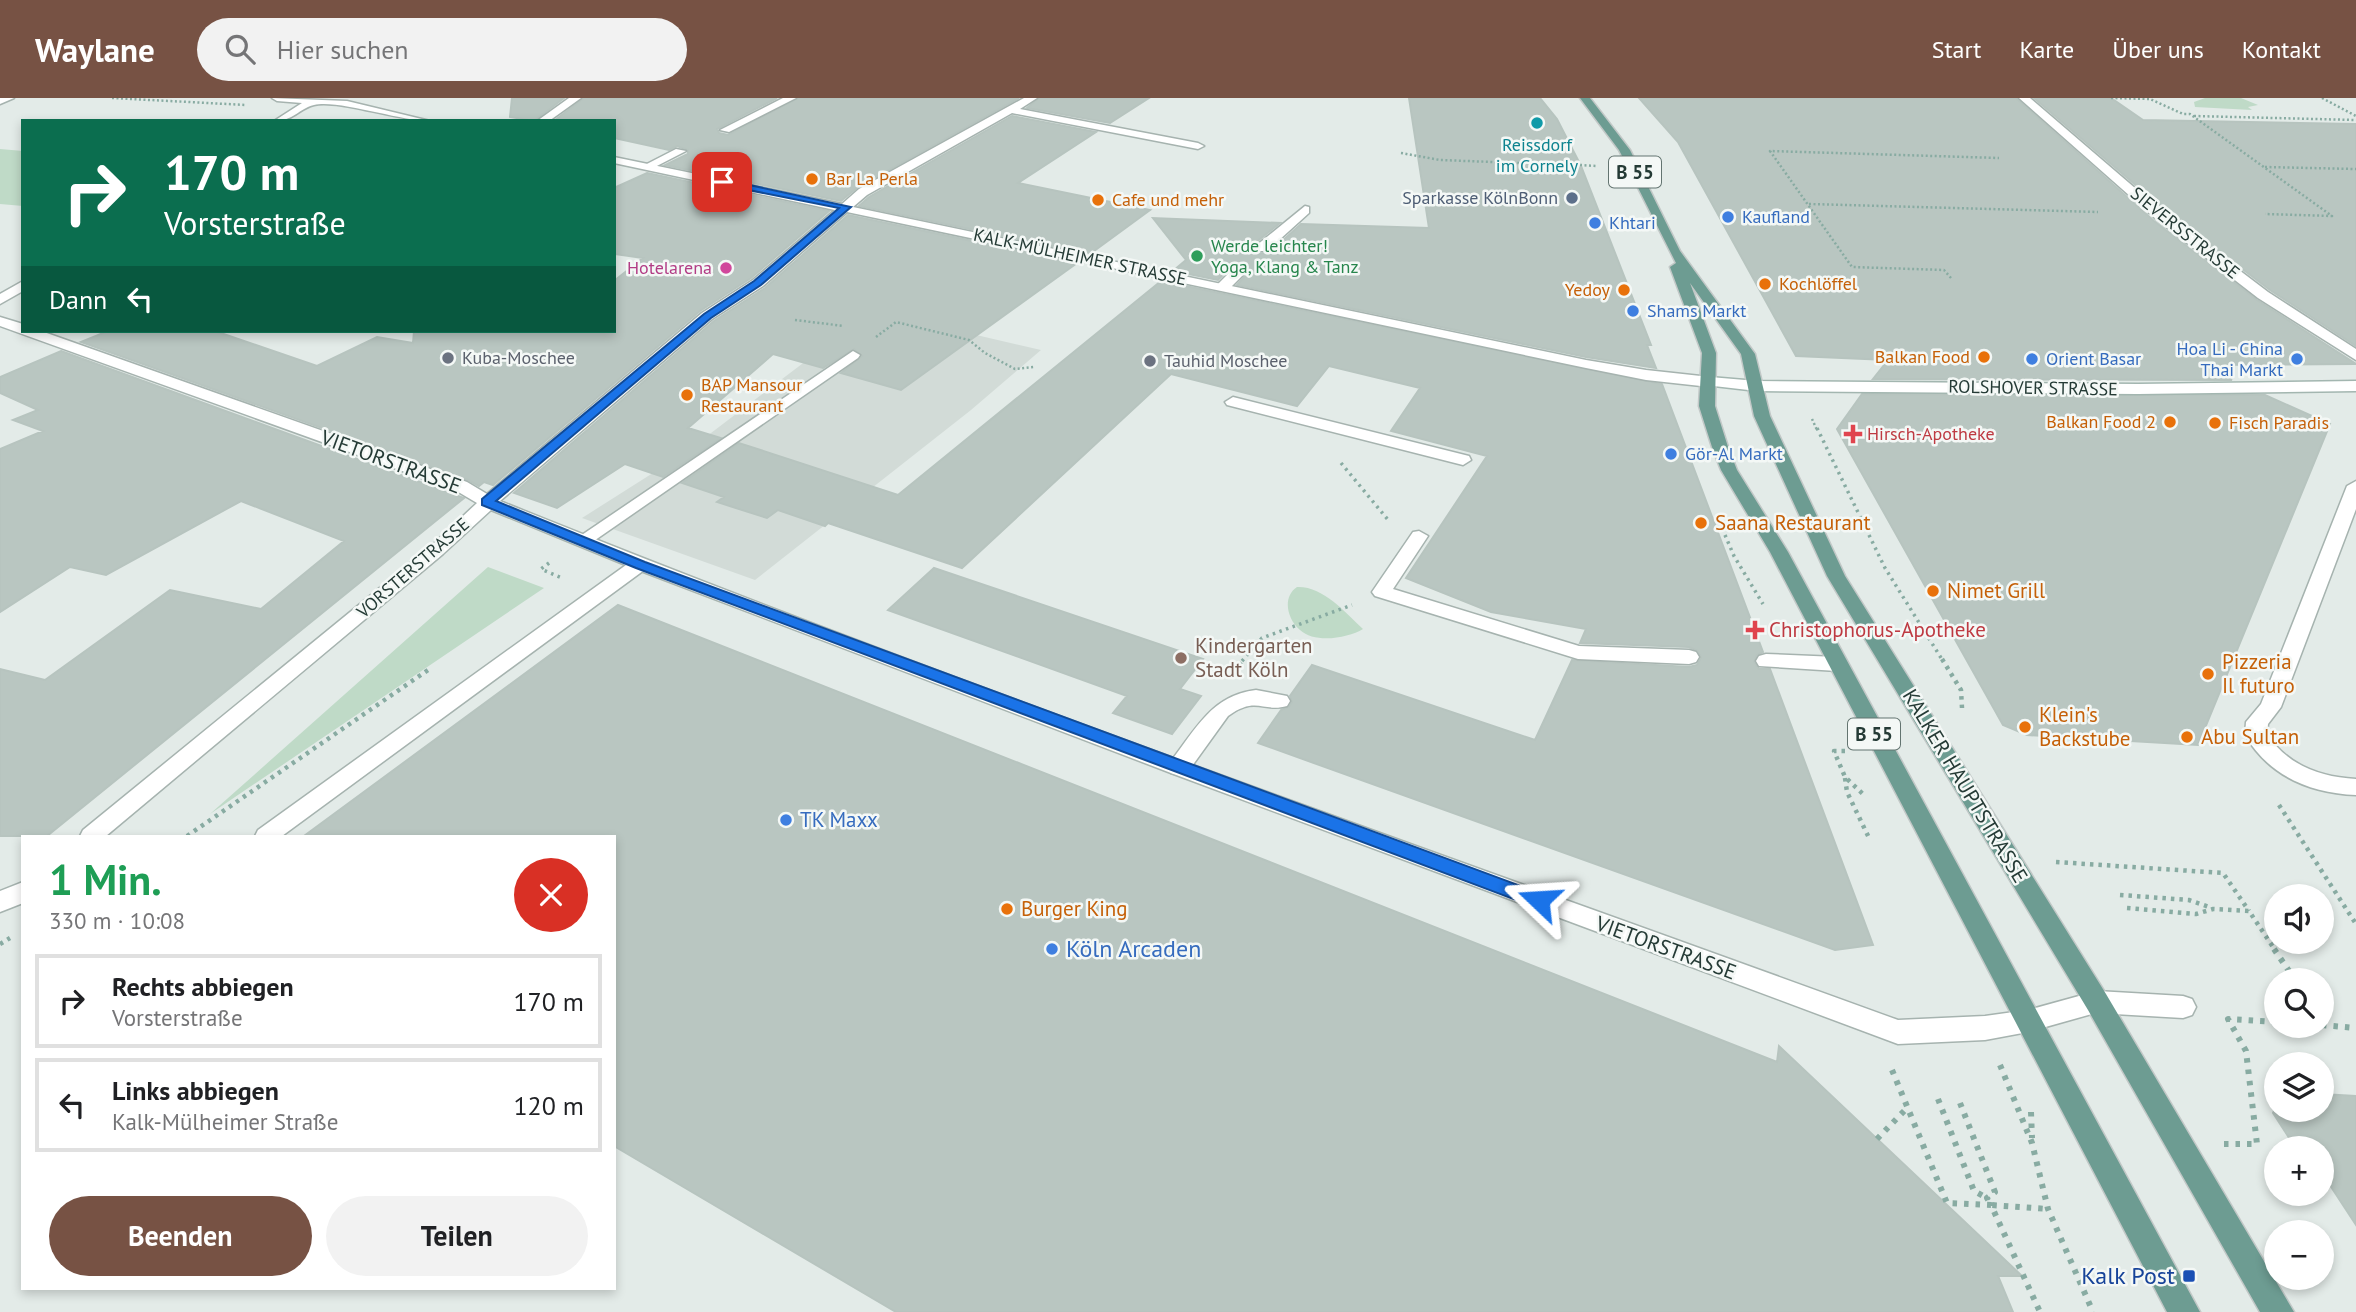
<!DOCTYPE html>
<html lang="de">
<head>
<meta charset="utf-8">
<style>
  body { margin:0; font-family:"PT Sans",sans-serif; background:#f2f2f2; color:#202124; height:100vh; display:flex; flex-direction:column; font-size:26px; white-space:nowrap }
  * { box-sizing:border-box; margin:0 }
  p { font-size:23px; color:#757577 }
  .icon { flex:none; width:38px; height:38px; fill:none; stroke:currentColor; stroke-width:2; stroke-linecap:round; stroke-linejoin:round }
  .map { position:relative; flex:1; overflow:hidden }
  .sheet { position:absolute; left:21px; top:737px; width:595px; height:455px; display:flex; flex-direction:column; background:#fff; border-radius:0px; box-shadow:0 4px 10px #0003 }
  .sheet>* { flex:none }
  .top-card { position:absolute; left:21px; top:21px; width:595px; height:214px; border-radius:0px; box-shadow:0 4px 10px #0003; background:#0b6e4f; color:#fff; overflow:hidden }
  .fabs { position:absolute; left:2264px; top:786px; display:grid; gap:14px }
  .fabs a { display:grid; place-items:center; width:70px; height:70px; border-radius:50%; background:#fff; box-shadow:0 4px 10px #0003; font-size:35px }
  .pin { position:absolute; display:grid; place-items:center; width:60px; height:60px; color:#fff; margin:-30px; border-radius:14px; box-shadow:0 4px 10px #0006 }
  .me { position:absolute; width:77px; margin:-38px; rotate:290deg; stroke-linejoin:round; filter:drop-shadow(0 0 5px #0008) }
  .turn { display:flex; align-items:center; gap:24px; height:147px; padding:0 28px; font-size:32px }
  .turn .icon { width:91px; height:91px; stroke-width:2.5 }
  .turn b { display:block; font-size:49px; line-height:60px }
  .then { display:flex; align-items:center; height:66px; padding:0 28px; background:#0003; gap:14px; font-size:26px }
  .round { display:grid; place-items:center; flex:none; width:74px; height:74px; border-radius:37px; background:#f2f2f2 }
  .summary { display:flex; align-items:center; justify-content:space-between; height:119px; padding:0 28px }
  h1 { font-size:42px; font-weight:600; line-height:52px; color:#1e9e55 }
  .primary-button { display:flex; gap:14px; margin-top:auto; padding:14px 28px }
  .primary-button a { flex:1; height:80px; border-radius:42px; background:#775244; color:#fff; font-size:28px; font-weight:600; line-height:80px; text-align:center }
  .primary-button a+a { background:#f2f2f2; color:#202124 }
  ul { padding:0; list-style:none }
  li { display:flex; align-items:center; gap:21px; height:94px; margin:0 14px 10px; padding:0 14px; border:4px solid #e0e0e0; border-radius:0px }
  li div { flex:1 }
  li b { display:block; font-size:26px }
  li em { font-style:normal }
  header { display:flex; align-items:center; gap:42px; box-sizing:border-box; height:98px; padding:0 35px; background:#775244; color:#fff }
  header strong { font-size:33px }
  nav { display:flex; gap:38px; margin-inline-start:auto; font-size:24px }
  .search { width:490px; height:63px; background:#f2f2f2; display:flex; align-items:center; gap:18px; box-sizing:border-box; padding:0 24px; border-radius:38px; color:#757577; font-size:26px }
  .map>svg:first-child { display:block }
</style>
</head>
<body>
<header>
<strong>Waylane</strong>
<div class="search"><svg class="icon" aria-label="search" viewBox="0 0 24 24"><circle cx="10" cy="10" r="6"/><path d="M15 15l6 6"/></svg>Hier suchen</div>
<nav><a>Start</a><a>Karte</a><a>Über uns</a><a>Kontakt</a></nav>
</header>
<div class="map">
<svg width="2356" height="1214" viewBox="0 0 2356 1214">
  <rect width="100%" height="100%" fill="#e3ebe8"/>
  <path fill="#d2dbd7" d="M895,218l146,34 -70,60 -216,170 -173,-62 104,-66 137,-104z"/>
  <path fill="#bfdac7" d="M2205,0h36l17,7 -10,2 4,3 -57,-3 -1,-5z
    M0,51l23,2v55l-23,-2z
    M488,469l56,21 -334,226z
    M1297,489c26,-1 48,25 66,42 -15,9 -48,15 -63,1 -13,-11 -18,-33 -3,-43z"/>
  <path fill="#b9c6c1" stroke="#b7c4bf" stroke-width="2" d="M512,0h52l-30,23 -24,-4z
    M584,0h193l-60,31 2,4 9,2 70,-37h221l-161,89 -17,14 -176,-36 23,-11v-4l-11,-4 -8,4 -55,-12v-17h-60z
    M1039,0h110l-39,25 -83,-15z
    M1409,0h131l17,21 24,47 70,179h-4l9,23 -70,-11 -349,-72 11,-12 -2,-9 -13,1 -15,15 -45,-9 13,-11 -33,-42 127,5 -25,20 -1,8 3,3 12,-1 32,-29 128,4z
    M1639,0h377l138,123 103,79 99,64 -157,1 33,15 -359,-1 15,-19 -92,-4 -118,-214z
    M2034,0h77l32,22 213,4v222l-86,-56 -104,-79z
    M1012,18l84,16 -78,51 132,27 -60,44 -231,-48 10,-9z
    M647,75l182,38 -78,67 -51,33 -207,174 -9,-3 -5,4 -11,-6 -387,-138 27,-11h107l102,35 60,-29 36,6 1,-12h200v-50l29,-23 -29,-4v-66z
    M848,117l229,48 -176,127 -60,-17 21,-17 -8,-7 -31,19 -50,-14 -85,74 33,10 -58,39 -38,-13 -68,44 -43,-15 200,-172 51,-33z
    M1161,183l501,103 101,268 -6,3 -3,7 5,7h11l103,276 -38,5 -577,-207 23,-33 8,-3 3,-5 -2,-6 22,-31 223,75 37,-80 117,7 8,-2 4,-7 -3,-7 -9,-4 -109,-4 6,-14 -95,-17 -85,-34 81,-122 -96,-25 29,-43 -91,-22 -32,40 -126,-32 -209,194 -134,-45 -3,3 -47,-16 -11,8 -50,-16 7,-5 -42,-14 57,-40 159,52z
    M61,253l403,147 -417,338h-47v-167l45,11 125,-90 91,19 83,-68 -103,-40 -135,74 -36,-8 -70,45v-163l43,-18 -30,-11 25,-10 -38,-17v-16z
    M1862,296l403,1 65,29 -132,321 -171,-10 -24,-10 -166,-296z
    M934,470l269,91 -23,30 21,7 -29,38 -59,-21 14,-17 -239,-86z
    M618,507l1159,457 2,-16 243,230h-24l15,36h-1117l-282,-166v-310h-310z
    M2322,996l34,2v129l-34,-52v-25h-15l-3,-4h-11l-20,-31 4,-8v5h45z"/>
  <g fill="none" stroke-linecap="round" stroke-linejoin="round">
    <g stroke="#a6b3af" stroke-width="3">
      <path id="lane" d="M783,0h13l-67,34 -9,-2z
        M676,51l10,2 -35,18 -10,-2z
        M1305,108l4,1v6l-42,38h-10v-6z
        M1240,168l5,1v6l-17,17h-10v-6l17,-17z
        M853,253l7,4 -2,3 -270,187 -6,1 -9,-5z
        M1233,299l236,59 2,4 -8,5 -236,-60 -2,-3z
        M1419,433l9,5 -35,53 186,57 110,4 7,2 3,5 -3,5 -7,2 -111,-5 -203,-63 -3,-4 41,-60z
        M640,460l9,6 -2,4 -365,268h-27l3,-6 375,-270z
        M1766,556l71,3 7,2 3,5 -3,5 -7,2 -78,-5 -3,-5 3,-5z
        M1256,592l31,6 3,5 -3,5c-24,7 -30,-11 -59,10l-41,57 -8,2 -8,-2 -3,-6 3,-6c25,-32 41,-66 85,-71z
        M2097,893l86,5 9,3 4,8 -4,8 -9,3 -86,-5 -9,-3 -4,-8 4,-8z"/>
    </g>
    <g stroke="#a6b3af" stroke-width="3">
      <path id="street" d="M0,0h14l-14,6z
        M272,0l75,3 83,20c-30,0 -93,-22 -116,-16 -16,4 -20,16 -40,16l28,-18 -25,-2z
        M569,0h12l-32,23h-12z
        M1024,0h13l-17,11 178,34 6,3 -6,3 -186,-36 -145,82 -14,12 733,153 60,10 64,7 8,5 -8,5 -64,-7 -60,-12 -739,-156 -84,74 -51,33 -212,182c461,186 931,349 1398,519l87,-4 43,-6 69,-19 9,3 4,8 -4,8 -78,22 -43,8 -87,4 -727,-271 -538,-205 -142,-58 -48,44 -337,282h-26l3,-6 348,-284 46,-43 -22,-13 -455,-164v-9l23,7v7h18l426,151 20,12 215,-181 51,-33 82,-70 -221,-47v-6l228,47 17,-15z
        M2019,0h11l134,115 104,79 88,57v11l-98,-62 -102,-79z
        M23,183v10l-23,13v-10z
        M2356,383v28l-75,198 -13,17 -1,10c20,31 53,43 89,45v16c-46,-2 -87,-19 -111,-60l1,-13 15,-18 86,-218z
        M23,784v21l-23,9v-21z"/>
    </g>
    <g stroke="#a3b6b0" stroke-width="3">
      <path id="secondary" d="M1710,279l47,4 381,3 218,-3v10l-218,3 -381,-3 -52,-6 -3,-3z"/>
    </g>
    <g stroke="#c2c8c7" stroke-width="3">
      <path id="primary" d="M1580,0h10l40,52 50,101 75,103 15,62 75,160 261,418 188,318h-34l-172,-302 -261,-434 -73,-160 -13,-62 -51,-71 26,70 -1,53 13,41 9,23 51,82 412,760h-33l-397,-760 -49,-82 -9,-23 -13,-41 3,-53 -32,-86 6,-4 -57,-113z"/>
    </g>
    <path stroke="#88aba2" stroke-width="2.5" stroke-dasharray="2 2.5" stroke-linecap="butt" d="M112,0l134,7
      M2111,0l39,1 33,15h7l142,102 -67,-2
      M2322,0l34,18
      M2194,18l162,4
      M1401,55l39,7 80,3
      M1580,67l17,1
      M2265,69l91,2
      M1809,106l289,8
      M1951,180l-7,-8 -92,-3 -82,-116 229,7
      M795,222l49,6
      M876,239l20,-15 73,18 16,13 30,16 19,-2
      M1812,321l5,11"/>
    <path stroke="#88aba2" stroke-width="3.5" stroke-dasharray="2.5 4.5" stroke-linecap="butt" d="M1817,330l68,140 58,93
      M1341,365l48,58
      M1725,437l9,21 29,48
      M549,465l-8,6 21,9
      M1242,563l20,-23 90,-33"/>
    <path stroke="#88aba2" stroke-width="4.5" stroke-dasharray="3.5 5" stroke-linecap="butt" d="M1942,561l19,31 1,18
      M1239,567l5,-6
      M1845,653h-11l11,26 19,18
      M1845,680l2,14 23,48
      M2279,707l77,119
      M187,738l241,-166
      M2056,764l167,11 26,38
      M2120,797l69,5 23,8
      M2127,810l69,6 17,-5 36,2 26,39
      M0,846l10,-6"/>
    <path stroke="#88aba2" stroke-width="6" stroke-dasharray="4.5 7" stroke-linecap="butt" d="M2274,851l21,31
      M2322,927l34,3
      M2000,967l32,78 16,66 45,103
      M1892,972l55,133 44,2 49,107
      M1938,1001l36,92 13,7
      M1960,1005l35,89 -8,6 4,7 57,4
      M2031,1014l1,26
      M1877,1041l30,-31
      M2224,1046h33l-11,-93 -18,-32 49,3"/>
    <use href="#lane" fill="#fff" fill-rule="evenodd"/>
    <use href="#street" fill="#fff" fill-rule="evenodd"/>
    <use href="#secondary" fill="#fff" fill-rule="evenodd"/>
    <use href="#primary" fill="#6d9c92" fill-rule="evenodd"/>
  </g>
  <path fill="#1a73e8" stroke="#114b97" stroke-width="2" d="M722,81l129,28 -90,78 -50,33 -215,183 149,61 900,333 3,5 -3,6 -6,2 -7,-2 -896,-338 -154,-63v-6l222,-185 50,-33 85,-73 -121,-24v-4z"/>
  <circle fill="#0f9aa8" stroke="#f4f8f6" stroke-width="2.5" cx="1537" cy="25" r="7"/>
  <g fill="#e8710a" stroke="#f4f8f6" stroke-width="2.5">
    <circle cx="812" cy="81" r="7"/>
    <circle cx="1098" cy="102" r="7"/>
    <circle cx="1765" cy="186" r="7"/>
    <circle cx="1624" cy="192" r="7"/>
    <circle cx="1984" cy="259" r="7"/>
    <circle cx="687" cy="297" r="7"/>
    <circle cx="2170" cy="324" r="7"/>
    <circle cx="2215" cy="325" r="7"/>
    <circle cx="1701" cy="425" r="7"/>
    <circle cx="1933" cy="493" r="7"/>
    <circle cx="2208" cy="576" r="7"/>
    <circle cx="2025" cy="629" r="7"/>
    <circle cx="2187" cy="639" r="7"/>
    <circle cx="1007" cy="811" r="7"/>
  </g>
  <circle fill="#5c6f8a" stroke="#f4f8f6" stroke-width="2.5" cx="1572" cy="100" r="7"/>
  <g fill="#3f7fe0" stroke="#f4f8f6" stroke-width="2.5">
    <circle cx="1728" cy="119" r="7"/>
    <circle cx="1595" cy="125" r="7"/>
    <circle cx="1633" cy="213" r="7"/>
    <circle cx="2032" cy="261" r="7"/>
    <circle cx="2297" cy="261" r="7"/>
    <circle cx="1671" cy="356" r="7"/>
    <circle cx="786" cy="722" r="7"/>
    <circle cx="1052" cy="851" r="7"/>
  </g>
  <circle fill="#2e9e5b" stroke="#f4f8f6" stroke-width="2.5" cx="1197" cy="158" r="7"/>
  <circle fill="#d1479c" stroke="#f4f8f6" stroke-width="2.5" cx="726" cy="170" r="7"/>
  <g fill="#6b7280" stroke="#f4f8f6" stroke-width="2.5">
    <circle cx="448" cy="260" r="7"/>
    <circle cx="1150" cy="263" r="7"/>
  </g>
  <g fill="#e0444e" stroke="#f4f8f6" stroke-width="2.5">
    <path d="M1849.5 325.5h7v7h7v7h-7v7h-7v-7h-7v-7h7z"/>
    <path d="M1751.5 521.5h7v7h7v7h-7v7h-7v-7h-7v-7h7z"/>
  </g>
  <circle fill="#8d6e63" stroke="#f4f8f6" stroke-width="2.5" cx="1181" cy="560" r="7"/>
  <rect fill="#1a4fb4" stroke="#f4f8f6" stroke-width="2.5" x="2182" y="1171" width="14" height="14" rx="3.5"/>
  <g text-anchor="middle" stroke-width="5" stroke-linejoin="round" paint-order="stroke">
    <g font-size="18" fill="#0d838f" stroke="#f4f8f6">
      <text x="1537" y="53">Reissdorf<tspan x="1537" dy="21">im Cornely</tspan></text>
    </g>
    <g font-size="18" fill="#c56008" stroke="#f4f8f6" text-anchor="start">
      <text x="826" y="87">Bar La Perla</text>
      <text x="1112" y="108">Cafe und mehr</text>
      <text x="1779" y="192">Kochlöffel</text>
      <text x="1610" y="198" text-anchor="end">Yedoy</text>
      <text x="1970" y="265" text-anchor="end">Balkan Food</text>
      <text x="701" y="293">BAP Mansour<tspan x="701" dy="21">Restaurant</tspan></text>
      <text x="2156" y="330" text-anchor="end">Balkan Food 2</text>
      <text x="2229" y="331">Fisch Paradis</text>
    </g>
    <g font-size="18" fill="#4e5e75" stroke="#f4f8f6" text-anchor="end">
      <text x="1558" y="106">Sparkasse KölnBonn</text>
    </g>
    <g font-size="18" fill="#366cbe" stroke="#f4f8f6" text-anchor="start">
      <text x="1742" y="125">Kaufland</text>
      <text x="1609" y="131">Khtari</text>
      <text x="1647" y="219">Shams Markt</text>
      <text x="2283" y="257" text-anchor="end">Hoa Li - China<tspan x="2283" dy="21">Thai Markt</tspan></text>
      <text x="2046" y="267">Orient Basar</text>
      <text x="1685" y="362">Gör-Al Markt</text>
    </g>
    <g font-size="18" fill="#253b36" stroke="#f4f8f6">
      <text transform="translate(2185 135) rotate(39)" y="6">SIEVERSSTRASSE</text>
      <text transform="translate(1080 159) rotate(12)" y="6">KALK-MÜLHEIMER STRASSE</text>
      <text transform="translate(2033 290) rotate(1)" y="6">ROLSHOVER STRASSE</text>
      <text transform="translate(413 470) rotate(-41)" y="6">VORSTERSTRASSE</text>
    </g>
    <g font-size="18" fill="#27864d" stroke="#f4f8f6" text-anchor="start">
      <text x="1211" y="154">Werde leichter!<tspan x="1211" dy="21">Yoga, Klang &amp; Tanz</tspan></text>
    </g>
    <g font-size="18" fill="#b23c85" stroke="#f4f8f6" text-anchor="end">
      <text x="712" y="176">Hotelarena</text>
    </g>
    <g font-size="18" fill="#5b616d" stroke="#f4f8f6" text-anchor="start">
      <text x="462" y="266">Kuba-Moschee</text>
      <text x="1164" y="269">Tauhid Moschee</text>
    </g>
    <g font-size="18" fill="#be3a42" stroke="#f4f8f6" text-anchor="start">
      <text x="1867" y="342">Hirsch-Apotheke</text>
    </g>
    <g fill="#f4f8f6" stroke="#637470" stroke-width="2">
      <rect x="1609" y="58.5" width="52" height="31" rx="5"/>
      <rect x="1848" y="620.5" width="52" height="31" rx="5"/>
    </g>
    <g font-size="19" font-weight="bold" fill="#253b36">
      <text x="1635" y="81">B 55</text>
      <text x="1874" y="643">B 55</text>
    </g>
    <g font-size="21" fill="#253b36" stroke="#f4f8f6">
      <text transform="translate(391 364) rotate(20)" y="7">VIETORSTRASSE</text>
      <text transform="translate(1965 688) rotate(59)" y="7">KALKER HAUPTSTRASSE</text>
      <text transform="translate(1666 850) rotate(20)" y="7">VIETORSTRASSE</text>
    </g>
    <g font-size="21" fill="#c56008" stroke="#f4f8f6" text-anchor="start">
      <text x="1715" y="432">Saana Restaurant</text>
      <text x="1947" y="500">Nimet Grill</text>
      <text x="2222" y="571">Pizzeria<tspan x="2222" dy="24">Il futuro</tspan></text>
      <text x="2039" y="624">Klein's<tspan x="2039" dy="24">Backstube</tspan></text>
      <text x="2201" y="646">Abu Sultan</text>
      <text x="1021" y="818">Burger King</text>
    </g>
    <g font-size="21" fill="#be3a42" stroke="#f4f8f6" text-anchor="start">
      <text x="1769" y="539">Christophorus-Apotheke</text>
    </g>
    <g font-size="21" fill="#785e54" stroke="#f4f8f6" text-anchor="start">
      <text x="1195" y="555">Kindergarten<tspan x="1195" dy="24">Stadt Köln</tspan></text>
    </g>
    <g font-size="21" fill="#366cbe" stroke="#f4f8f6" text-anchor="start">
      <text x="800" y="729">TK Maxx</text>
    </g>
    <g font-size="24" fill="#366cbe" stroke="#f4f8f6" text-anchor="start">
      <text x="1066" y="859">Köln Arcaden</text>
    </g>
    <g font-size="24" fill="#164399" stroke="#f4f8f6" text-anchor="end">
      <text x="2175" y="1186">Kalk Post</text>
    </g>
  </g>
</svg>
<div class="fabs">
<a><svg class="icon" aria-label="sound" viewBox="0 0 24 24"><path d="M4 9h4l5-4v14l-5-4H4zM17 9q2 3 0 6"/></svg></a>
<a><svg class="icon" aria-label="search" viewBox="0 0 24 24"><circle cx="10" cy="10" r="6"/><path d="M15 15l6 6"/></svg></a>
<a><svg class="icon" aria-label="layers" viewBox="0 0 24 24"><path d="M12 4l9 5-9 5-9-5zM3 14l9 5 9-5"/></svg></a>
<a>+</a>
<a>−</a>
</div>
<div class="pin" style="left:722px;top:84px;background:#d93025"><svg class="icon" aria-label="arrive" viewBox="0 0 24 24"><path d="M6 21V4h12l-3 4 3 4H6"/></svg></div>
<svg class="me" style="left:1539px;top:802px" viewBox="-20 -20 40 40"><path d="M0-17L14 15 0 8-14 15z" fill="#1a73e8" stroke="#fff" stroke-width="4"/></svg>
<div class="top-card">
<div class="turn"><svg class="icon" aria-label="right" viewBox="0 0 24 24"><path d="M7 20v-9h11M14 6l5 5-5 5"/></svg><div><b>170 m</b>Vorsterstraße</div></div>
<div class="then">Dann<svg class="icon" aria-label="left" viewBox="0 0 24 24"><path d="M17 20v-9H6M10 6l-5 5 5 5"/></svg></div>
</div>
<section class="sheet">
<div class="summary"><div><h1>1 Min.</h1><p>330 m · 10:08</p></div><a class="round" style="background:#d93025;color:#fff"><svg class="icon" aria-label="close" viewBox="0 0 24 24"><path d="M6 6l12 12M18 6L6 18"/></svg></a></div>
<ul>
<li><svg class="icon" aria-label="right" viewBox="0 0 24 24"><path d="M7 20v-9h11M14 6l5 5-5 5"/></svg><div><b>Rechts abbiegen</b><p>Vorsterstraße</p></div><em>170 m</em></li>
<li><svg class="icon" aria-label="left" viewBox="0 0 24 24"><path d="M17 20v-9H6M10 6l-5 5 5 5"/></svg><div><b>Links abbiegen</b><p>Kalk-Mülheimer Straße</p></div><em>120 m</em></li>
</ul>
<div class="primary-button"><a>Beenden</a><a>Teilen</a></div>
</section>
</div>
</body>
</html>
